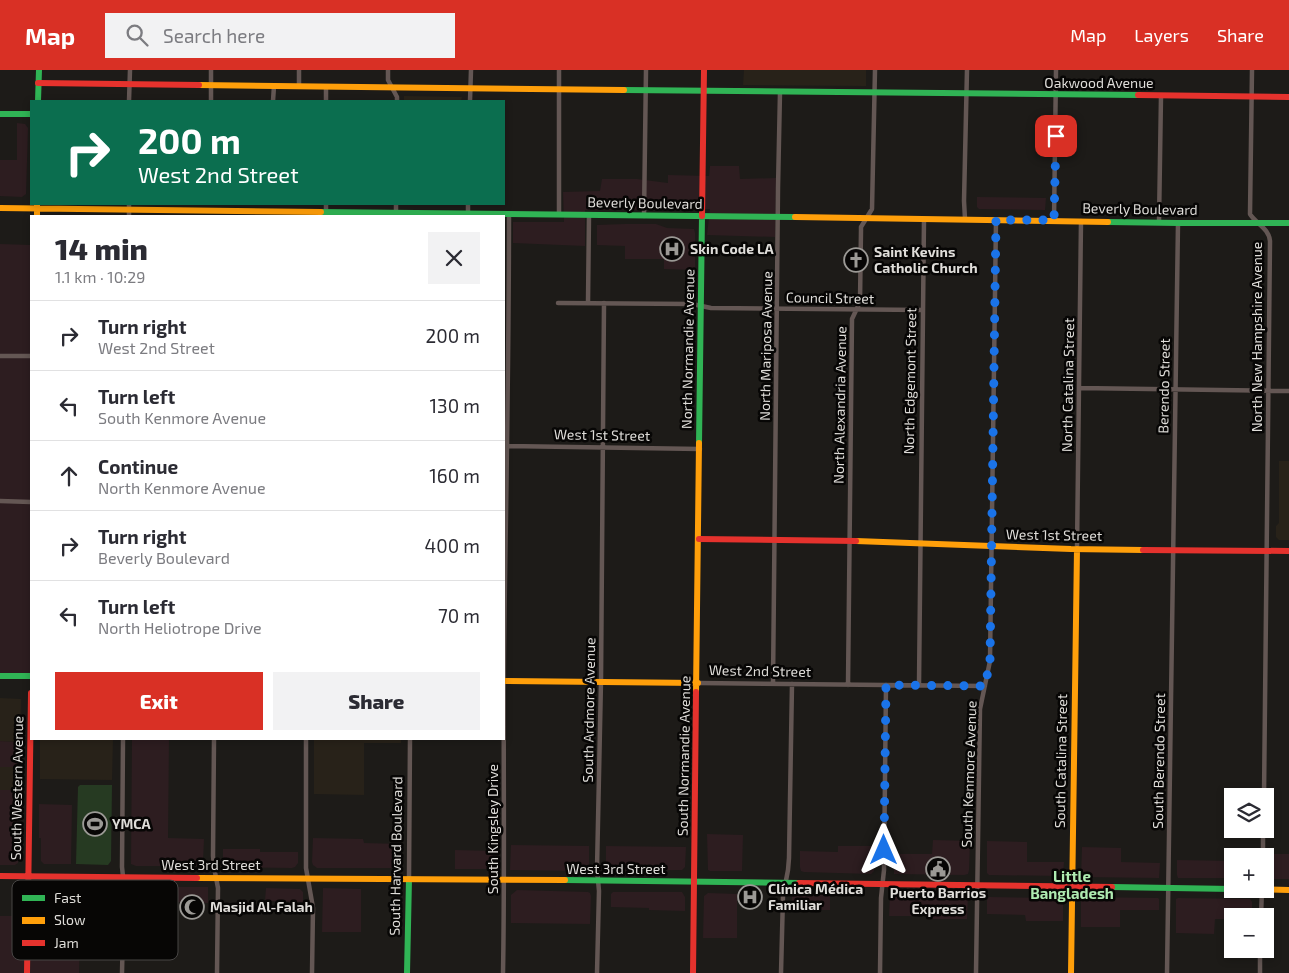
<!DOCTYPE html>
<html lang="en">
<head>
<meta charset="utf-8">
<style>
  body { margin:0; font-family:"Exo 2",sans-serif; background:#f2f2f3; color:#2b2b33; height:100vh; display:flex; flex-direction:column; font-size:19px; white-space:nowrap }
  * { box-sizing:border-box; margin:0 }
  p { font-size:16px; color:#7c7c81 }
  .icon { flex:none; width:28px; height:28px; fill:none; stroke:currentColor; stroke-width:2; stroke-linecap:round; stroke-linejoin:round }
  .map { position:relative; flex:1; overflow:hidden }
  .side { position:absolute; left:30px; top:145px; width:475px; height:525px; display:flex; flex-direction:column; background:#fff; border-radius:0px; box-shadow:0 2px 8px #0003 }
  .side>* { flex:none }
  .hud { position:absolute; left:30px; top:30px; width:475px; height:105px; border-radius:0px; box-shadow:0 2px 8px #0003; background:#0b6e4f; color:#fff; overflow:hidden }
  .buttons { position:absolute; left:1224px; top:718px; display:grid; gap:10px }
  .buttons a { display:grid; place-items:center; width:50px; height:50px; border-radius:0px; background:#fff; box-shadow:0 2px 8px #0003; font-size:25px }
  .pin { position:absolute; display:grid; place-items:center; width:42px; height:42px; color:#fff; margin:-21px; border-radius:10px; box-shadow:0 2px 8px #0006 }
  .me { position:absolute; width:55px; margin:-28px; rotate:0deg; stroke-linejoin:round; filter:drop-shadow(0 0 4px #0008) }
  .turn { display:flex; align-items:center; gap:18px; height:105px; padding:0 25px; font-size:22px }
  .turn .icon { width:65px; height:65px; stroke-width:2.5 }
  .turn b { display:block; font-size:35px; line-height:42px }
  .round { display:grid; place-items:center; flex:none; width:52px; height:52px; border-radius:0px; background:#f2f2f3 }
  .head { display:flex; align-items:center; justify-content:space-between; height:85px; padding:0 25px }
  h1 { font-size:30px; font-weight:800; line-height:38px }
  .button { display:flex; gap:10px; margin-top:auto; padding:10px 25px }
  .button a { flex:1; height:58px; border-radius:0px; background:#d93025; color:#fff; font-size:20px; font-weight:800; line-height:58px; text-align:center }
  .button a+a { background:#f2f2f3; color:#2b2b33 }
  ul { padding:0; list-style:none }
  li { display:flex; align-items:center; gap:15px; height:70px; padding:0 25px; border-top:1px solid #e1e1e2 }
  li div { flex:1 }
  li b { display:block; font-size:19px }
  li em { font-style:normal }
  header { display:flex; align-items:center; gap:30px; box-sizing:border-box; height:70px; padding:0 25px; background:#d93025; color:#fff }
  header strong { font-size:24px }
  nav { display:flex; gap:28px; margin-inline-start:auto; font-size:18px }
  .search { width:350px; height:45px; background:#f2f2f3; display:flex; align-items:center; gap:12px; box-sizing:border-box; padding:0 18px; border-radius:0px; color:#7c7c81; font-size:19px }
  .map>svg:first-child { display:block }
</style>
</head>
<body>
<header>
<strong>Map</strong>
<div class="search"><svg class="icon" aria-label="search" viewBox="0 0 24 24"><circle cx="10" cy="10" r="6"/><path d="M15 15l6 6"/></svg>Search here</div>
<nav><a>Map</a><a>Layers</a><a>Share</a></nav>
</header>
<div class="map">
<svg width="1289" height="903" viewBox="0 0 1289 903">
  <rect width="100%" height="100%" fill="#1d1b18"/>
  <path fill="#2d1d20" d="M17,53l8,1 3,4 -2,66 -4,3 -22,-1v-36h17z
    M710,96h29l1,13 36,-1 -1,59 -68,-2 3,-26 -125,1v36l-72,-3v-21h51l-1,-30 37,-1 2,-12h35l31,4v-8l41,1z
    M977,127l69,1 -1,12 -66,-1 -2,-2z
    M625,154h31l11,4 27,1 1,4v37l-31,-1v-10h-39v-13l-28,-1v-20z
    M0,174l31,1 -1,15h1v414l-31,-1z
    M132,669h37l-1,99 36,1 -1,23 -3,4h-64l-5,-2z
    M0,671l20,1v25h-20z
    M0,720h19l-1,73 -3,2h-15z
    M39,734l33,1 -1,59h-27l-3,-3v-23h-2z
    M707,764l36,1 -1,36h-32l-2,-1z
    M313,768l50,1 1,4 36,1v21l-4,3h-79l-4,-3 -1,-3z
    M933,770l37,1 -1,29 -1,4 -4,1 -70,-1v-20h38z
    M987,771l40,1v20h37l-1,12 -1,2 -73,-1 -2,-2z
    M511,775l78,1v23l-3,2 -76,-1z
    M606,776l80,1 -1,20 -3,3 -76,1z
    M838,776h37l-1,25 -3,3 -67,-2 -3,-1 -1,-4v-16l38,1z
    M1082,777l39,1v14l39,1 -1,15 -78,-1z
    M223,779h37v3h38v11l-3,4 -3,1 -65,-1 -4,-4z
    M455,780l38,1v15l-2,2 -4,1h-32z
    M1273,784h16v25h-15l-2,-3z
    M1177,790l55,1v17h-54l-1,-3z
    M170,817h38v16l-38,-1z
    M266,818l34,1 3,3v10l-38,-1z
    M323,818l38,1v43h-39z
    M517,820l71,2 2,1 1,3 -1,28 -79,-1v-28z
    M613,822h69l3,5v14l-36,-1v-2l-38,-1v-13z
    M708,823l29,1v44h-34l1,-42z
    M794,823l36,1v16h-38v-15z
    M890,825h78l-1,24h-39v-3h-39z
    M989,827l72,1 2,4v19h-37l-1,-6 -38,-1v-14z
    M1081,827l77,1 1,1v11h-39v17h-39z
    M1178,828l72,1 2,3v14h-20v3h-17l-1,15 -38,-1v-34z
    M0,846h21v22h59l-1,35h-79z"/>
  <path fill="#282219" d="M744,0h122v16l-123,-1z
    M404,26l58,1 -1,4h-57z
    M1279,391h10v79h-10l-3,-3v-11l3,-3z
    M0,628l21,1 -1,43 -20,-1z
    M40,669h73l-1,41 -72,-1z
    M314,669h87v4h-37v52l-50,-1z
    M0,697h20l-1,23h-19z"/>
  <path fill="#263a22" d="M80,715h32l-1,76 -3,4 -32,-1 2,-77z"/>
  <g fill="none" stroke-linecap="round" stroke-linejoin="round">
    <path stroke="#645754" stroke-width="4.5" d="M388,0v10l9,17v4
      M1252,0l-2,144c6,10 19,14 20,27l-6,555
      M299,16v-16
      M129,31l1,-31
      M211,31v-31
      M273,31l1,-15
      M326,31v-14
      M470,31l1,-31
      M326,134v8
      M396,143v-9
      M468,143v-9
      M559,144v-144
      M129,146v-12
      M644,146l2,-146
      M965,149l-1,-18 3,-131
      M1054,150l2,-150
      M1159,152l2,-126
      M558,233l134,1 19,4 212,2
      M588,233l1,-88
      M0,286h31
      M1079,318l210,3
      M504,376l196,3
      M0,431l31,1
      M1077,479l4,-328
      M698,613l287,3
      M773,614l5,-496 2,-96
      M848,615l4,-366 8,-17 1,-72v-3l11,-18 3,-139
      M919,615l5,-466
      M214,669l-1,117 1,11 4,21 -1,85
      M306,669v129l7,40 -1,65
      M1263,786v-27
      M409,809l1,-140
      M1261,846l1,-27
      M122,903l2,-87 -2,-19 1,-128
      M503,903c2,-108 0,-216 1,-324 2,-145 5,-290 5,-435
      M597,903l2,-82 -2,-22 4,-188 3,-378
      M781,903l2,-77 5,-26 1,-12 3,-174
      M880,903l1,-75 3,-28 2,-185
      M976,903l4,-264 10,-48 6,-441
      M1167,903l11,-750
      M1260,903v-24"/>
    <path stroke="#30b455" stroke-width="6" d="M624,20l514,5
      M38,31l1,-31
      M0,44h31
      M321,142l474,5
      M1108,152l70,1h111
      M699,373l3,-227
      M0,606h31
      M565,810l234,3
      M1112,817l120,2
      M407,903l2,-94"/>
    <path stroke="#ff9f0a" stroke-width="6" d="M199,15l425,5
      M37,134v12
      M0,138l321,4
      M795,147l313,5
      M856,471l215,8 72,1
      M504,611l194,2
      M696,622l3,-249
      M197,808l368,2
      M1247,819l42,1
      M1071,903l6,-424"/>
    <path stroke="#e5322d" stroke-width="6" d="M38,13l161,2
      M1138,25l151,2
      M702,146l2,-146
      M699,469l157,2
      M1143,480l146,1
      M0,806l197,2
      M799,813l313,4
      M27,903l4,-280
      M693,903l3,-281"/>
  </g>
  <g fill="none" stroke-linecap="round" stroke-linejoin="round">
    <path stroke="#1a73e8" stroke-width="9" stroke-dasharray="0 16.2" d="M884,780l2,-165 99,1 5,-25 6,-441h58l2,-84"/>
  </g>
  <defs>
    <g id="hospital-ring" transform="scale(1.25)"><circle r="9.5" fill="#070605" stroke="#9b9995" stroke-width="1.5"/><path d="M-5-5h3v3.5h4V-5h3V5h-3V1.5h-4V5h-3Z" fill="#9b9995"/></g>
    <g id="church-ring" transform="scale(1.25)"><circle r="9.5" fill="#070605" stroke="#9b9995" stroke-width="1.5"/><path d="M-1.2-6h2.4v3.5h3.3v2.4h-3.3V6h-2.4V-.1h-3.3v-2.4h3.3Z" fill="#9b9995"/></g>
    <g id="stadium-ring" transform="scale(1.25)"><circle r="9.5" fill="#070605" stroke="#9b9995" stroke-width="1.5"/><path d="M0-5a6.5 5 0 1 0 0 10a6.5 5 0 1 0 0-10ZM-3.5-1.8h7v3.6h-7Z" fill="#9b9995"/></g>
    <g id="civic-ring" transform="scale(1.25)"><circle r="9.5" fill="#070605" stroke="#9b9995" stroke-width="1.5"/><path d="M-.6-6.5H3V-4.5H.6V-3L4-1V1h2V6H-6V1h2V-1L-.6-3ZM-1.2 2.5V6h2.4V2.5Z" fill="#9b9995"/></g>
    <g id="mosque-ring" transform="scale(1.25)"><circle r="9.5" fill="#070605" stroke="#9b9995" stroke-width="1.5"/><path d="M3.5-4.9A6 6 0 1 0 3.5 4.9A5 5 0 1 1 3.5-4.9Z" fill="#9b9995"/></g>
  </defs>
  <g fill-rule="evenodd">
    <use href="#hospital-ring" x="672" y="179"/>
    <use href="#church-ring" x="856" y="190"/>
    <use href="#stadium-ring" x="95" y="754"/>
    <use href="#civic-ring" x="938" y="799"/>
    <use href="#hospital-ring" x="750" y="827"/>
    <use href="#mosque-ring" x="192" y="837"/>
  </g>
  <g text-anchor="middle" stroke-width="5" stroke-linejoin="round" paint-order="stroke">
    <g font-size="14" fill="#dfddd9" stroke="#070605">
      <text x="1099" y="18">Oakwood Avenue</text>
      <text transform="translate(645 133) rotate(1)" y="5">Beverly Boulevard</text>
      <text transform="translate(1140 139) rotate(1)" y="5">Beverly Boulevard</text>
      <text transform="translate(830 228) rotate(1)" y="5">Council Street</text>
      <text transform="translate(1257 267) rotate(-90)" y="5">North New Hampshire Avenue</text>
      <text transform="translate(766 276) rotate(-89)" y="5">North Mariposa Avenue</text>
      <text transform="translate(688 279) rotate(-89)" y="5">North Normandie Avenue</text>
      <text transform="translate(910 311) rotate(-89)" y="5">North Edgemont Street</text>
      <text transform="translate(1068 315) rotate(-89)" y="5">North Catalina Street</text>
      <text transform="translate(1164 316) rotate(-89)" y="5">Berendo Street</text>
      <text transform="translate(840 335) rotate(-89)" y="5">North Alexandria Avenue</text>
      <text transform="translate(602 365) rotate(1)" y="5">West 1st Street</text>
      <text transform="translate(1054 465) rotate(1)" y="5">West 1st Street</text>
      <text transform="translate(760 601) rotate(1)" y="5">West 2nd Street</text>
      <text transform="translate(589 640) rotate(-89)" y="5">South Ardmore Avenue</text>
      <text transform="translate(684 686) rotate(-89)" y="5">South Normandie Avenue</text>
      <text transform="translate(1061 691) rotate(-89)" y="5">South Catalina Street</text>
      <text transform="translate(1159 691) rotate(-89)" y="5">South Berendo Street</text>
      <text transform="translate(969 704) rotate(-88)" y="5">South Kenmore Avenue</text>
      <text transform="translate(17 718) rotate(-89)" y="5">South Western Avenue</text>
      <text transform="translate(493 759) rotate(-90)" y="5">South Kingsley Drive</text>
      <text transform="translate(396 786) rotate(-89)" y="5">South Harvard Boulevard</text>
      <text x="211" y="800">West 3rd Street</text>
      <text x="616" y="804">West 3rd Street</text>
    </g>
    <g font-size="14" font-weight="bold" fill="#dfddd9" stroke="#070605" text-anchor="start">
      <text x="690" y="184">Skin Code LA</text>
      <text x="874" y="187">Saint Kevins<tspan x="874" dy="16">Catholic Church</tspan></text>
      <text x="112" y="759">YMCA</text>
      <text x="768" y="824">Clínica Médica<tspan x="768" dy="16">Familiar</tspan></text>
      <text x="938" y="828" text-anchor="middle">Puerto Barrios<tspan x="938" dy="16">Express</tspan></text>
      <text x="210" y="842">Masjid Al-Falah</text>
    </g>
    <g font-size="15" font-weight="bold" fill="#afebb1" stroke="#070605">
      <text x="1072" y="812">Little<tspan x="1072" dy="17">Bangladesh</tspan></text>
    </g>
  </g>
  <rect x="12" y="810" width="166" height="80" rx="8" fill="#070605" stroke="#484645" stroke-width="1"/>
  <rect x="22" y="825" width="23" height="6" fill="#30b455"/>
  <rect x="22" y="847" width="23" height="7" fill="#ff9f0a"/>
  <rect x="22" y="870" width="23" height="6" fill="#e5322d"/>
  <g font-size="14" fill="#dfddd9">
    <text x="54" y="833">Fast</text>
    <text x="54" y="855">Slow</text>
    <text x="54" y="878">Jam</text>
  </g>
</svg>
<div class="buttons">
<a><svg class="icon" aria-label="layers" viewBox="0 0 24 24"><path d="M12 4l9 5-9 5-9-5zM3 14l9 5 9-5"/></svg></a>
<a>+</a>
<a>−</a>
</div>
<div class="pin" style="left:1056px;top:66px;background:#d93025"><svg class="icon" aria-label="arrive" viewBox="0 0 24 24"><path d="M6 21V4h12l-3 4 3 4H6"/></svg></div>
<svg class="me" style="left:884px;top:780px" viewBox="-20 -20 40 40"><path d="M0-17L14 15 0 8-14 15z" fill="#1a73e8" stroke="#fff" stroke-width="4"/></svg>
<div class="hud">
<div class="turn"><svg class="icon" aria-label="right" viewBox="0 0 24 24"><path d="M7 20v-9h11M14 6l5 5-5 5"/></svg><div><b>200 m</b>West 2nd Street</div></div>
</div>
<section class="side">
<div class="head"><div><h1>14 min</h1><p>1.1 km · 10:29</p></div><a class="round"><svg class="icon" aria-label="close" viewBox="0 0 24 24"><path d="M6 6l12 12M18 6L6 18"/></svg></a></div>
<ul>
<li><svg class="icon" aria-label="right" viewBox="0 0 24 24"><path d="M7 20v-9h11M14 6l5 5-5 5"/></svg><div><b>Turn right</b><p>West 2nd Street</p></div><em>200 m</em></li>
<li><svg class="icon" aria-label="left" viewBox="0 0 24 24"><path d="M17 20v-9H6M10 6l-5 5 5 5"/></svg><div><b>Turn left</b><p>South Kenmore Avenue</p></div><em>130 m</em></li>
<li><svg class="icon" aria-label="ahead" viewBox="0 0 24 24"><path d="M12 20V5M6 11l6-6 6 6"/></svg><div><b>Continue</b><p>North Kenmore Avenue</p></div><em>160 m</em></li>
<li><svg class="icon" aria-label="right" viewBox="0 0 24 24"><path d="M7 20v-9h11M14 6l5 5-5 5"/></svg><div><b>Turn right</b><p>Beverly Boulevard</p></div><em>400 m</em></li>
<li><svg class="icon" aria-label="left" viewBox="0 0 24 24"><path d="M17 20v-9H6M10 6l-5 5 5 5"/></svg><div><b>Turn left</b><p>North Heliotrope Drive</p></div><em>70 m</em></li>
</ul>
<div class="button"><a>Exit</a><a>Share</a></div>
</section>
</div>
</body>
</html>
